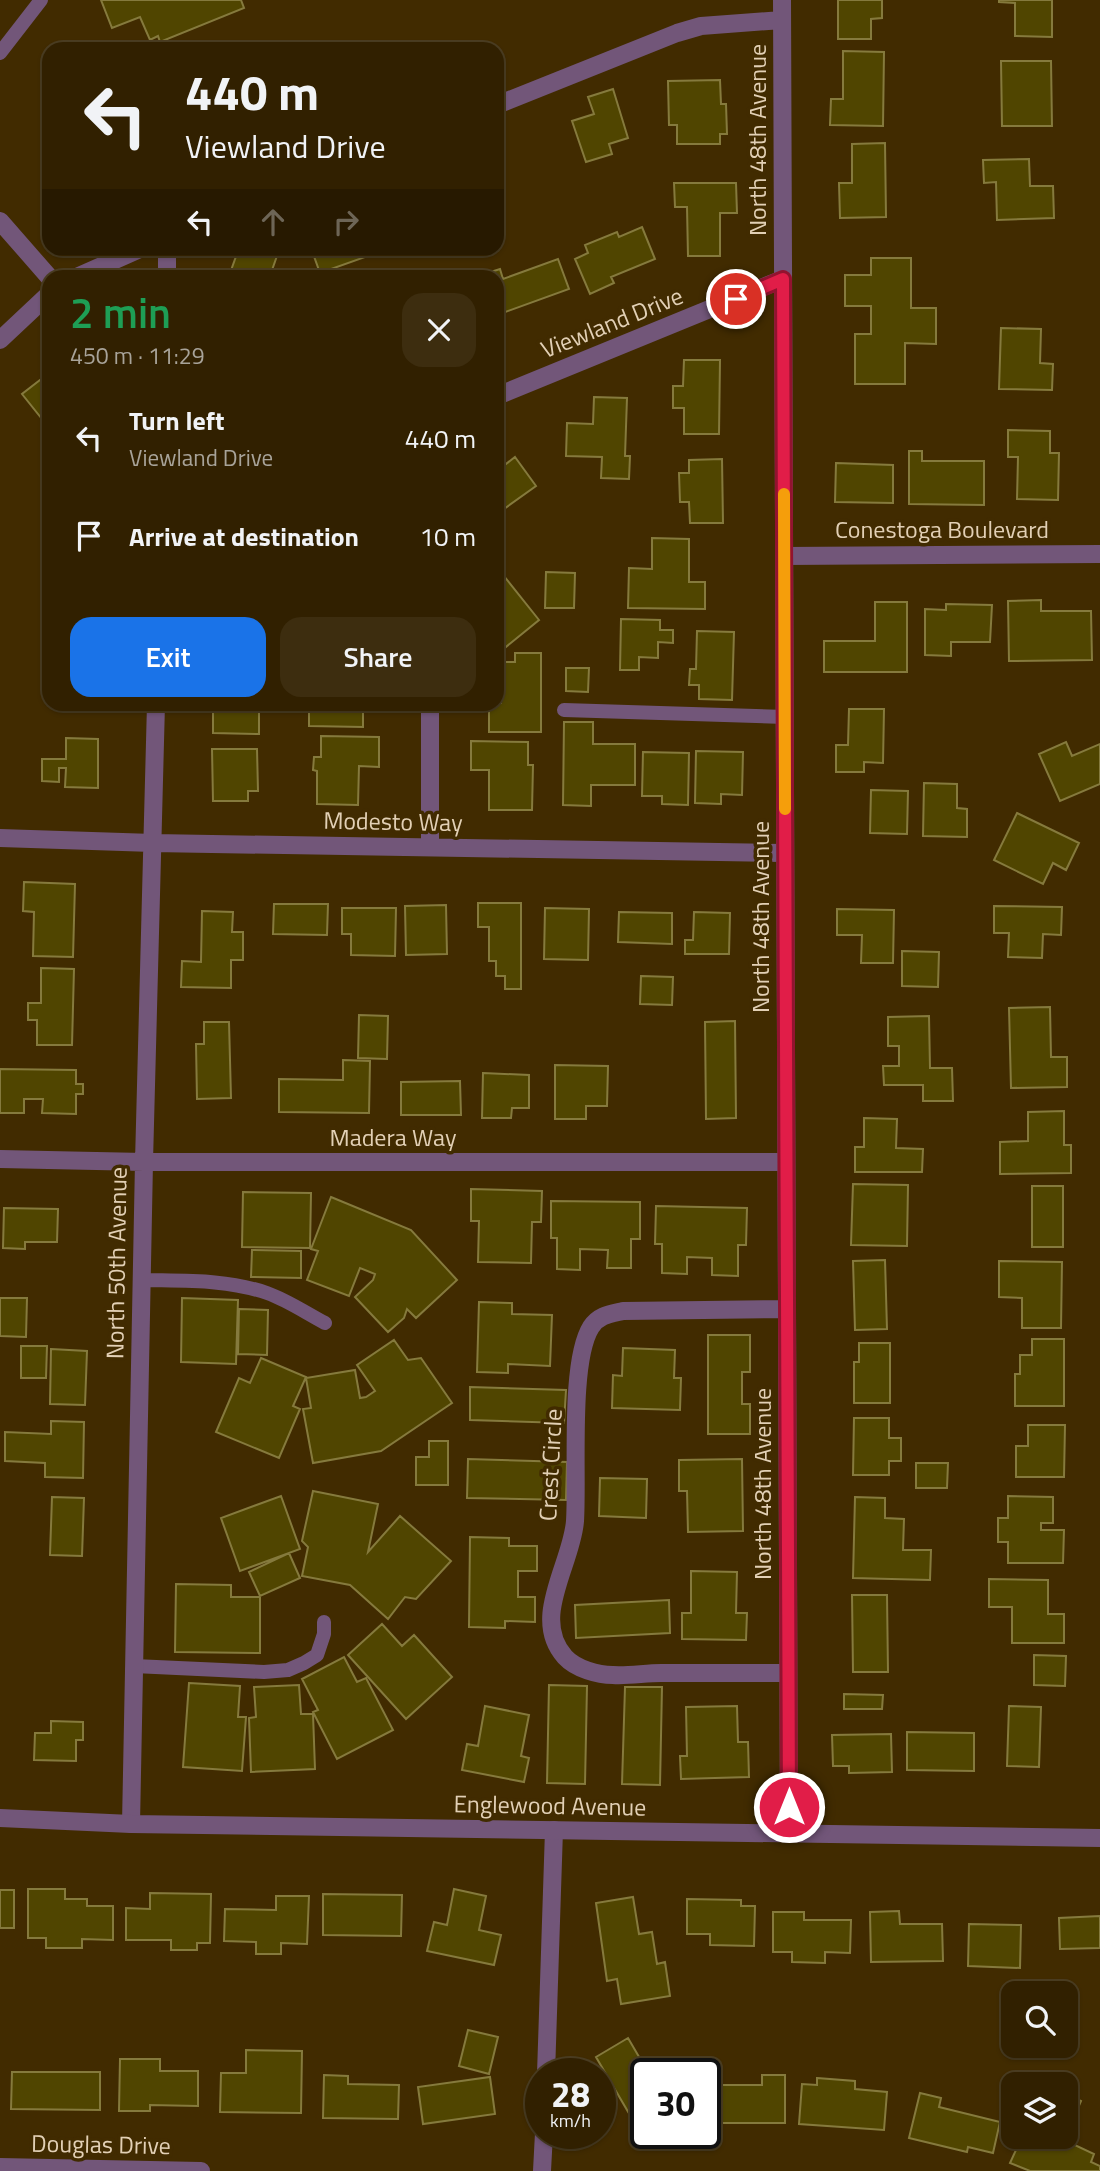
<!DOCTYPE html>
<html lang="en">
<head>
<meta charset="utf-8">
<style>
  body { margin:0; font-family:"Titillium Web",sans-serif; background:#3d2d0f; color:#f1f3f6; height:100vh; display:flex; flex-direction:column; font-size:26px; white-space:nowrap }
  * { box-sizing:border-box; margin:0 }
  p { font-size:23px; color:#a8a399 }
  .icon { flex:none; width:38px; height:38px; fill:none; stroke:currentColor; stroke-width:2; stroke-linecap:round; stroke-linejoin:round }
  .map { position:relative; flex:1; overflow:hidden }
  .details { position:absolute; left:42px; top:270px; width:462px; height:441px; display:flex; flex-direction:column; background:#312000; border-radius:21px; box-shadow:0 2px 5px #0004,0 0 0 2px #4c3e22 }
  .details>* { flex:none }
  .hud { position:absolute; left:42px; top:42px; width:462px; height:214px; border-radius:21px; box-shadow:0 2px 5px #0004,0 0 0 2px #4c3e22; background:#312000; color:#f1f3f6; overflow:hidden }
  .controls { position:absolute; left:1001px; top:1981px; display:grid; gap:14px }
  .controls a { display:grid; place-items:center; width:77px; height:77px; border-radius:14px; background:#312000; box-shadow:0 2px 5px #0004,0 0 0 2px #4c3e22; font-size:35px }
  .speed { position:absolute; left:525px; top:2058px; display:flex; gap:14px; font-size:35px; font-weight:700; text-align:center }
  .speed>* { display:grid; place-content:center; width:91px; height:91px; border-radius:50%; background:#312000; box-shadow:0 2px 5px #0004,0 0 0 2px #4c3e22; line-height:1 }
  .speed small { font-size:18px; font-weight:400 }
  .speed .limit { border:4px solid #111; border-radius:10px; background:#fff; color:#111 }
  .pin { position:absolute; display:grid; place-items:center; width:60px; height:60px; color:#fff; margin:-30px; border:4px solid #fff; border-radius:50%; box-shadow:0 2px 7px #0007 }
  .me { position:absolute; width:77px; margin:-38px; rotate:0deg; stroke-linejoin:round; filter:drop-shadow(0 0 5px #0008) }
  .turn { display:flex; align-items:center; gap:24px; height:147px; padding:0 28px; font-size:32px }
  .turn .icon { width:91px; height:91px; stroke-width:2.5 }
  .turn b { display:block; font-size:49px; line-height:60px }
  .lanes { display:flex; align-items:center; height:66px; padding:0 28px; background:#0003; justify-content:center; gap:35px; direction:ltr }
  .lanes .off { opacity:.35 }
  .round { display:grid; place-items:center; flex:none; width:74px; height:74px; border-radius:21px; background:#3d2d0f }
  .summary { display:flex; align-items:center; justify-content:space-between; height:119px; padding:0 28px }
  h1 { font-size:42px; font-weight:600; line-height:52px; color:#1e9e55 }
  .button { display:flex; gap:14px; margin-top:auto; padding:14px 28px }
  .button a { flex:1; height:80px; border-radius:21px; background:#1a73e8; color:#fff; font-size:28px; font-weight:600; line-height:80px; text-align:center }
  .button a+a { background:#3d2d0f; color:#f1f3f6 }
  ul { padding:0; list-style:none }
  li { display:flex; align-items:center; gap:21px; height:98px; padding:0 28px }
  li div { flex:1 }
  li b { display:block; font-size:26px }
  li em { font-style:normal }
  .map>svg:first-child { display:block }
</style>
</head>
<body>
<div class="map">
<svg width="1100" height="2171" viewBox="0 0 1100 2171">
  <rect width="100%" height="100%" fill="#412b00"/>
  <path fill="#504500" stroke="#857a3d" stroke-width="2" d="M101,0h140l3,8 -84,34 -2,-6 -8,4 -10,-23 -28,11z
    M838,0h44v18l-11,1v20h-33z
    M999,0h53v37l-37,-1v-33l-16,-1z
    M843,51l41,1 -1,74 -53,-1 1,-26h12z
    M1001,61h50l1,65h-50z
    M720,80l1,24h5l1,30h-7v10h-43v-19h-8l-1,-44z
    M613,89l15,49 -19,6 3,10 -26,8 -14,-41 22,-7 -6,-17z
    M885,143l1,74 -46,1 -1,-35h13v-39z
    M1029,159l1,27h23l1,32 -57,2 -1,-38 -12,1 -1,-23z
    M674,183h62l1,30h-17v43h-32l-1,-49h-12z
    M642,227l13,32 -44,18 3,6 -24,11 -15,-35 13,-6 -3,-8 32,-13 2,5z
    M239,248h26l13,5 -7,20 3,1 -1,2h-44z
    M311,248h54l3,8 -48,17z
    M871,258h40v50h25v36l-31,-1v41h-50v-50h16v-28h-26v-31h26z
    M558,259l11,30 -72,26v-39l-16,-1 19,-6 3,10z
    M1001,328l40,1 -1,34 13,1 -1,26 -53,-1z
    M684,360h36l-1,74h-35v-26h-11v-22h10z
    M49,373v48l-3,3 -24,-30z
    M594,397l33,1 -2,58h5l-1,23 -28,-1 1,-21 -36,-1 1,-33 26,1z
    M1008,430l42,1v22h9l-1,47 -41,-1 1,-42h-10z
    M909,451h13v10h62v44l-75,-1z
    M515,457l21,29 -39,28v-43z
    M722,459l1,64h-33l-1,-21h-9l-1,-29h10v-13z
    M836,463l57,2v38l-58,-1z
    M652,538l37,1v43h16v27l-77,-1 1,-40 23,1z
    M500,571l39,49 -38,31 -4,-5v-73z
    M546,572l29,1 -1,35h-29z
    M1041,600v11h50l1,49 -83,1 -1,-60z
    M875,602h32v70h-83v-31h51z
    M946,604l46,1 -2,37h-39v14l-26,-1v-46l21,1z
    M621,619l39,1v10h13v13l-15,-1v16l-19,-1v13h-19z
    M697,631l37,1 -2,68 -33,-1v-14h-10l1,-16h6z
    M515,653h26v79h-52v-28l12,-1v-41h14z
    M566,668h23l-1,24 -22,-1z
    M204,704h55v30l-46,-1v-26l-9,-1z
    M309,704h54v23l-54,-1z
    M849,709h35l-1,54 -19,-1v10h-28v-27h12z
    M564,722h29v22h42v41h-44v21l-28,-1z
    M321,736l58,1v30l-20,-1 -1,39 -41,-1v-33l-4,-1 1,-13h7z
    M66,738l32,1v49l-33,-1 1,-19h-7v14l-17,-1v-22h24z
    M471,741l57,1v23h5l-1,45h-43v-40h-18z
    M1066,742l6,14 28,-12v40l-40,17 -21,-47z
    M212,749h45l1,42h-10v10h-35z
    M696,751l47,1 -1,43 -21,-1v10l-26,-1z
    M643,752l46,1 -1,52 -26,-1v-8h-20z
    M924,783l33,1v24l10,1v28l-44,-1z
    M871,790l37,1 -1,43 -37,-1z
    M1017,813l62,30 -13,27 -13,-7 -10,21 -49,-24z
    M24,882l51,2 -2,73 -40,-1 1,-44 -11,-1z
    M478,903h43v86h-16v-13h-9v-15h-7v-34h-11z
    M274,904h54l-1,31 -54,-1z
    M446,905l1,49 -41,1 -1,-49z
    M994,906l68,1 -1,28 -18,-1 -1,24 -34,-1 1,-24h-15z
    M342,908h54l-1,48 -44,-1v-21h-9z
    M545,908l44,1 -1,51 -44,-1z
    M837,909l57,1 -1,53h-32l1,-28h-25z
    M202,911l31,1 -1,20h11v28h-12v28l-50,-1 1,-26 19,1z
    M619,912l53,1v31l-54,-2z
    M694,912l36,1 -1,41h-44v-14h8z
    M902,951l37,1 -1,35 -36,-1z
    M41,968l33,1 -2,76h-35v-25h-9v-17h13z
    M641,976l32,1 -1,28 -32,-1z
    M1050,1007l1,50h16v30l-56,1 -2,-80z
    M359,1015l29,1 -1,43 -29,-1z
    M929,1016l1,52h22l1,33h-30v-16h-39l-1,-19h16v-20h-11v-29z
    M735,1021l1,97 -30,1 -1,-97z
    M204,1022h25l2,76 -34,1 -1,-55h8z
    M343,1060l27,1 -1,52 -90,-1v-33l64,1z
    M555,1065l53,1 -1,40h-21v13h-31z
    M0,1069l76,1v14h7v10h-7v20l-34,-1 1,-14h-19v14h-24z
    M483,1073l46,2v33h-17l-1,10h-29z
    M460,1081l1,34h-60v-33z
    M1064,1111v34h7v28l-71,1v-32l28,-1v-29z
    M864,1118l33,1 -1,29 27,1 -1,23h-67v-25h9z
    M853,1184l55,1 -1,61 -56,-1z
    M1032,1186h31v61h-31z
    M471,1189l71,2 -1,31h-9l-1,41 -53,-1 1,-41h-8z
    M243,1192l68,1 -1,55 -68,-1z
    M331,1197l80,33 46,50 -41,38 -9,-9 -3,9 -16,14 -33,-35 18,-17 2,-6 -15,-6 -11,28 -42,-16 11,-29 -7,-2z
    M551,1201l89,1v37h-9v29h-24l1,-18 -28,-1v21l-23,-1v-31h-6z
    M656,1206l91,2 -1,37h-8v31l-26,-1v-17l-25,-1v17l-25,-1v-29h-7z
    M4,1208l54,1 -1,33h-32v7l-22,-1z
    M252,1250l49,1v27l-50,-1z
    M885,1260l2,69 -32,1 -2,-69z
    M999,1261l63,1 -1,66h-39v-30l-23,-1z
    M0,1298h27l-1,39 -26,-1z
    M182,1298l56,2 -2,64 -55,-2z
    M479,1302l33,1v11l40,1 -2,51 -42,-2v9l-31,-1z
    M239,1309l29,1 -1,45 -29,-1z
    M708,1335h42v37h-8v32h8v30h-42z
    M1032,1339h32v67h-49v-32h5v-19h12z
    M394,1340l14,20 13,-2 31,45 -71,48 -68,12 -10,-54 8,-1 -5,-30 49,-8 5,28 6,-1 9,-6 -18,-26z
    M859,1343h31v60h-36v-41h5z
    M21,1346h26l-1,32h-25z
    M623,1348l52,2 -1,28h7l-1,32 -68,-2 1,-33 9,1z
    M51,1349l36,2 -2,54 -35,-1z
    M261,1358l45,19 -13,29 7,3 -21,49 -63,-26 23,-54 11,5z
    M470,1387l96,3 -2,33 -94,-3z
    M854,1418h35v20h12v23h-12v14h-36z
    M51,1421l33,1 -1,56 -38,-1v-14l-40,-2v-29l46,2z
    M1028,1425h37l-1,52h-48v-31h12z
    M429,1441h19v44h-32v-28h13z
    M468,1459l99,3 -1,38 -99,-2z
    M742,1459l1,72 -55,1 -1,-41h-8v-31z
    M916,1463h32l-1,25h-31z
    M600,1478l47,1 -1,39 -47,-2z
    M313,1491l65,13 -10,48 32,-36 51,45 -35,38 -11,-2 -17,22 -38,-34 -48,-9 6,-29 -6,-6z
    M281,1496l19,53 -60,22 -19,-53z
    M1008,1496l45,1v26h-12v7h23l-1,33h-55v-21h-10v-24h10z
    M52,1497l32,1 -2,58 -32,-1z
    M855,1497l30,1v20l19,1 -1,31h28l-1,30 -77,-2z
    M470,1537l39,1v8h28v25h-19v26h17v25l-30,-1v7l-36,-1z
    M289,1553l11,25 -40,18 -11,-24z
    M691,1571l46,1 -1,41h11l-1,27 -64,-1v-26h9z
    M989,1579l59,1v34h16v29h-52v-36h-23z
    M176,1584l55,1v12h29v56l-85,-1z
    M852,1595h35l1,77h-35z
    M669,1600l1,33 -94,5 -1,-33z
    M382,1624l20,22 12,-11 38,42 -46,42 -58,-64z
    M1034,1655l32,1 -1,30 -31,-1z
    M344,1657l13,25 9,-4 27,52 -56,29 -24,-47 5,-2 -16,-31z
    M189,1683l51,3 -2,31h8l-4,54 -59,-4z
    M299,1685l2,29h12l2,55 -64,3 -2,-54 7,-1 -2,-30z
    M549,1685l38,1 -2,98 -38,-1z
    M625,1687h37l-2,98 -38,-1z
    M844,1694l39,1 -1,14h-38z
    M485,1706l44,9 -8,41 8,2 -5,24 -62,-12 5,-26 11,2z
    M737,1706l1,36h10l1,35 -68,2 -1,-23h7l-1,-49z
    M1009,1706l32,1 -2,60 -32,-1z
    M51,1721l32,1v18h-7v21l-42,-1 1,-27h16z
    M907,1732l67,1v38l-67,-1z
    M891,1734l1,38 -43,1v-7h-16l-1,-31z
    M28,1889h37v10h22v7h26v34l-31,-1v9h-36v-10h-18z
    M454,1889l32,7 -7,34 22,5 -7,30 -67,-14 7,-29 13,3z
    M0,1890h14v38h-14z
    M150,1893l61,1 -1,49h-13v7h-26v-10h-45v-32l24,1z
    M323,1894l79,1 -1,41 -78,-1z
    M276,1896h33l-2,48 -26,-1v11h-25v-12l-32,-1 1,-32 51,1z
    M633,1897l6,37 13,-2 5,32 8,-2 5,34 -49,8 -4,-25 -10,2 -11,-78z
    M687,1899l54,1v6h14l-1,40 -44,-1v-11h-23z
    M899,1911l1,13h42l1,37 -72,1 -1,-50z
    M773,1912h31v8h47l-1,33 -25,-1v11l-33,-1v-10h-19z
    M1100,1916v32l-40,1 -1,-31z
    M969,1924l52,1 -1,43 -52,-2z
    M468,2030l30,7 -9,37 -30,-8z
    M628,2038l21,36h-3v59h7l-9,6 -48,-82z
    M246,2050l56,1 -1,62 -81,-1 1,-39h25z
    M120,2059h40v12h38v35l-48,-1v6h-31z
    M12,2072h88v38l-89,-1z
    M324,2075l24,1v8l51,1 -1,34 -75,-1z
    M762,2075h23v48h-80v-38h57z
    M490,2077l5,37 -72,10 -5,-37z
    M817,2078l38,3v8l32,3 -3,38 -85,-6 3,-40 15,1z
    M920,2093l21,5 -2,9 61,15 -7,31 -25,-6 -1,5 -58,-14z
    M1066,2094l15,7 -15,35z
    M1022,2137h43l-1,3 30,14 -3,8 9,4v5h-70l-20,-8z"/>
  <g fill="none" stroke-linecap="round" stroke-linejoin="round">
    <path stroke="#725679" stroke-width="14" d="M0,53l41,-53
      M564,710l221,7
      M142,1280c42,1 84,-1 125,13 20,7 39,20 58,30
      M134,1666l130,6 24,-2 16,-7 13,-8 7,-21v-12"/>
    <path stroke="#725679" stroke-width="18" d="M782,0l7,1834
      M497,105l180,-72 24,-7 81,-6
      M0,221l49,56
      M79,276l63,-28
      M167,276v-28
      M0,340l49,-46
      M497,396l286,-117
      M784,556l316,-2
      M0,838l153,5 632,10
      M430,847v-143
      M0,1159l144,3h642
      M787,1309l-164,2c-13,3 -24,4 -32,16 -22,35 -13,148 -16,194 -3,43 -45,97 -10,136 11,12 33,18 48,18 16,1 32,-2 48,-2 42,0 85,0 127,0
      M131,1824l13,-662 12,-458
      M546,2074l8,-244
      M0,2167l201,4
      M542,2171l2,-38"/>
    <path stroke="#725679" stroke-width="18" d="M0,1818l131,6 969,14"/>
  </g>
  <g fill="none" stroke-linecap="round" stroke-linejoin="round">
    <g stroke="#92132f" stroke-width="18">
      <path id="route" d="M736,299l47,-20 6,1528"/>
    </g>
    <use href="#route" stroke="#e11d48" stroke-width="12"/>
    <path stroke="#f59e0b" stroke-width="12" d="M784,494l1,315"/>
  </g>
  <g text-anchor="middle" stroke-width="7" stroke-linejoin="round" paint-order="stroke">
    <g font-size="24" fill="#e2d0b5" stroke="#412b00">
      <text transform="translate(758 140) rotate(-90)" y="8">North 48th Avenue</text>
      <text transform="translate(612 323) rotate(-22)" y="8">Viewland Drive</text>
      <text x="942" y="538">Conestoga Boulevard</text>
      <text transform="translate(393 822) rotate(1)" y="8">Modesto Way</text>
      <text transform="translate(761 917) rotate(-90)" y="8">North 48th Avenue</text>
      <text x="393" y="1146">Madera Way</text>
      <text transform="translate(117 1263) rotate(-89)" y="8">North 50th Avenue</text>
      <text transform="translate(551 1465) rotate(-87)" y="8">Crest Circle</text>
      <text transform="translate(763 1484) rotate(-90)" y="8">North 48th Avenue</text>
      <text transform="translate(550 1806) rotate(1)" y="8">Englewood Avenue</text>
      <text transform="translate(101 2145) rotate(1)" y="8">Douglas Drive</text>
    </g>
  </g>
</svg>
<div class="controls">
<a><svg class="icon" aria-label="search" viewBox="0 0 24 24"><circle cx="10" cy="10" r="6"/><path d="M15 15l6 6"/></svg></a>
<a><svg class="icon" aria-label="layers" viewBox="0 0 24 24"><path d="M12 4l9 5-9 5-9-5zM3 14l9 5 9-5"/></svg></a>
</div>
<div class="speed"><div>28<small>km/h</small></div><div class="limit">30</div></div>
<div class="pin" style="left:736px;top:299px;background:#d93025"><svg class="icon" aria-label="arrive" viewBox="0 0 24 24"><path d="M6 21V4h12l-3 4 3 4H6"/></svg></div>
<svg class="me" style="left:789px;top:1807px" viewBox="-20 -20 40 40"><circle r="17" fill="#e11d48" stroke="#fff" stroke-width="3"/><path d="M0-11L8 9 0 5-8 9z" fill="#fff"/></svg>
<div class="hud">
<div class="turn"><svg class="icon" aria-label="left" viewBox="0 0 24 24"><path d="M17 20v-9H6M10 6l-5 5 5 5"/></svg><div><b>440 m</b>Viewland Drive</div></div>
<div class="lanes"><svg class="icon" aria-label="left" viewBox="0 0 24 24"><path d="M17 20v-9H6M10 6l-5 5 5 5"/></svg><svg class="icon off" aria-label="ahead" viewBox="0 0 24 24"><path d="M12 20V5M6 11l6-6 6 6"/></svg><svg class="icon off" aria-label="right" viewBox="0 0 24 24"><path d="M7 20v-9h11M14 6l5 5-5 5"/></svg></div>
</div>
<section class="details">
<div class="summary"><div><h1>2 min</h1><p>450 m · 11:29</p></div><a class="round"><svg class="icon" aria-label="close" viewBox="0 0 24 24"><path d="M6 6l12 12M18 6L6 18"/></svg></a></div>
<ul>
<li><svg class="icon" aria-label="left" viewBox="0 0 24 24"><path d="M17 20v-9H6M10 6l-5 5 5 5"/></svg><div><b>Turn left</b><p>Viewland Drive</p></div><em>440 m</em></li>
<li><svg class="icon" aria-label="arrive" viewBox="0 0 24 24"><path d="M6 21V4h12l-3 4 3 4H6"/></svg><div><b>Arrive at destination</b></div><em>10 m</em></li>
</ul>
<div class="button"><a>Exit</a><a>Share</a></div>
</section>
</div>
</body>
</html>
